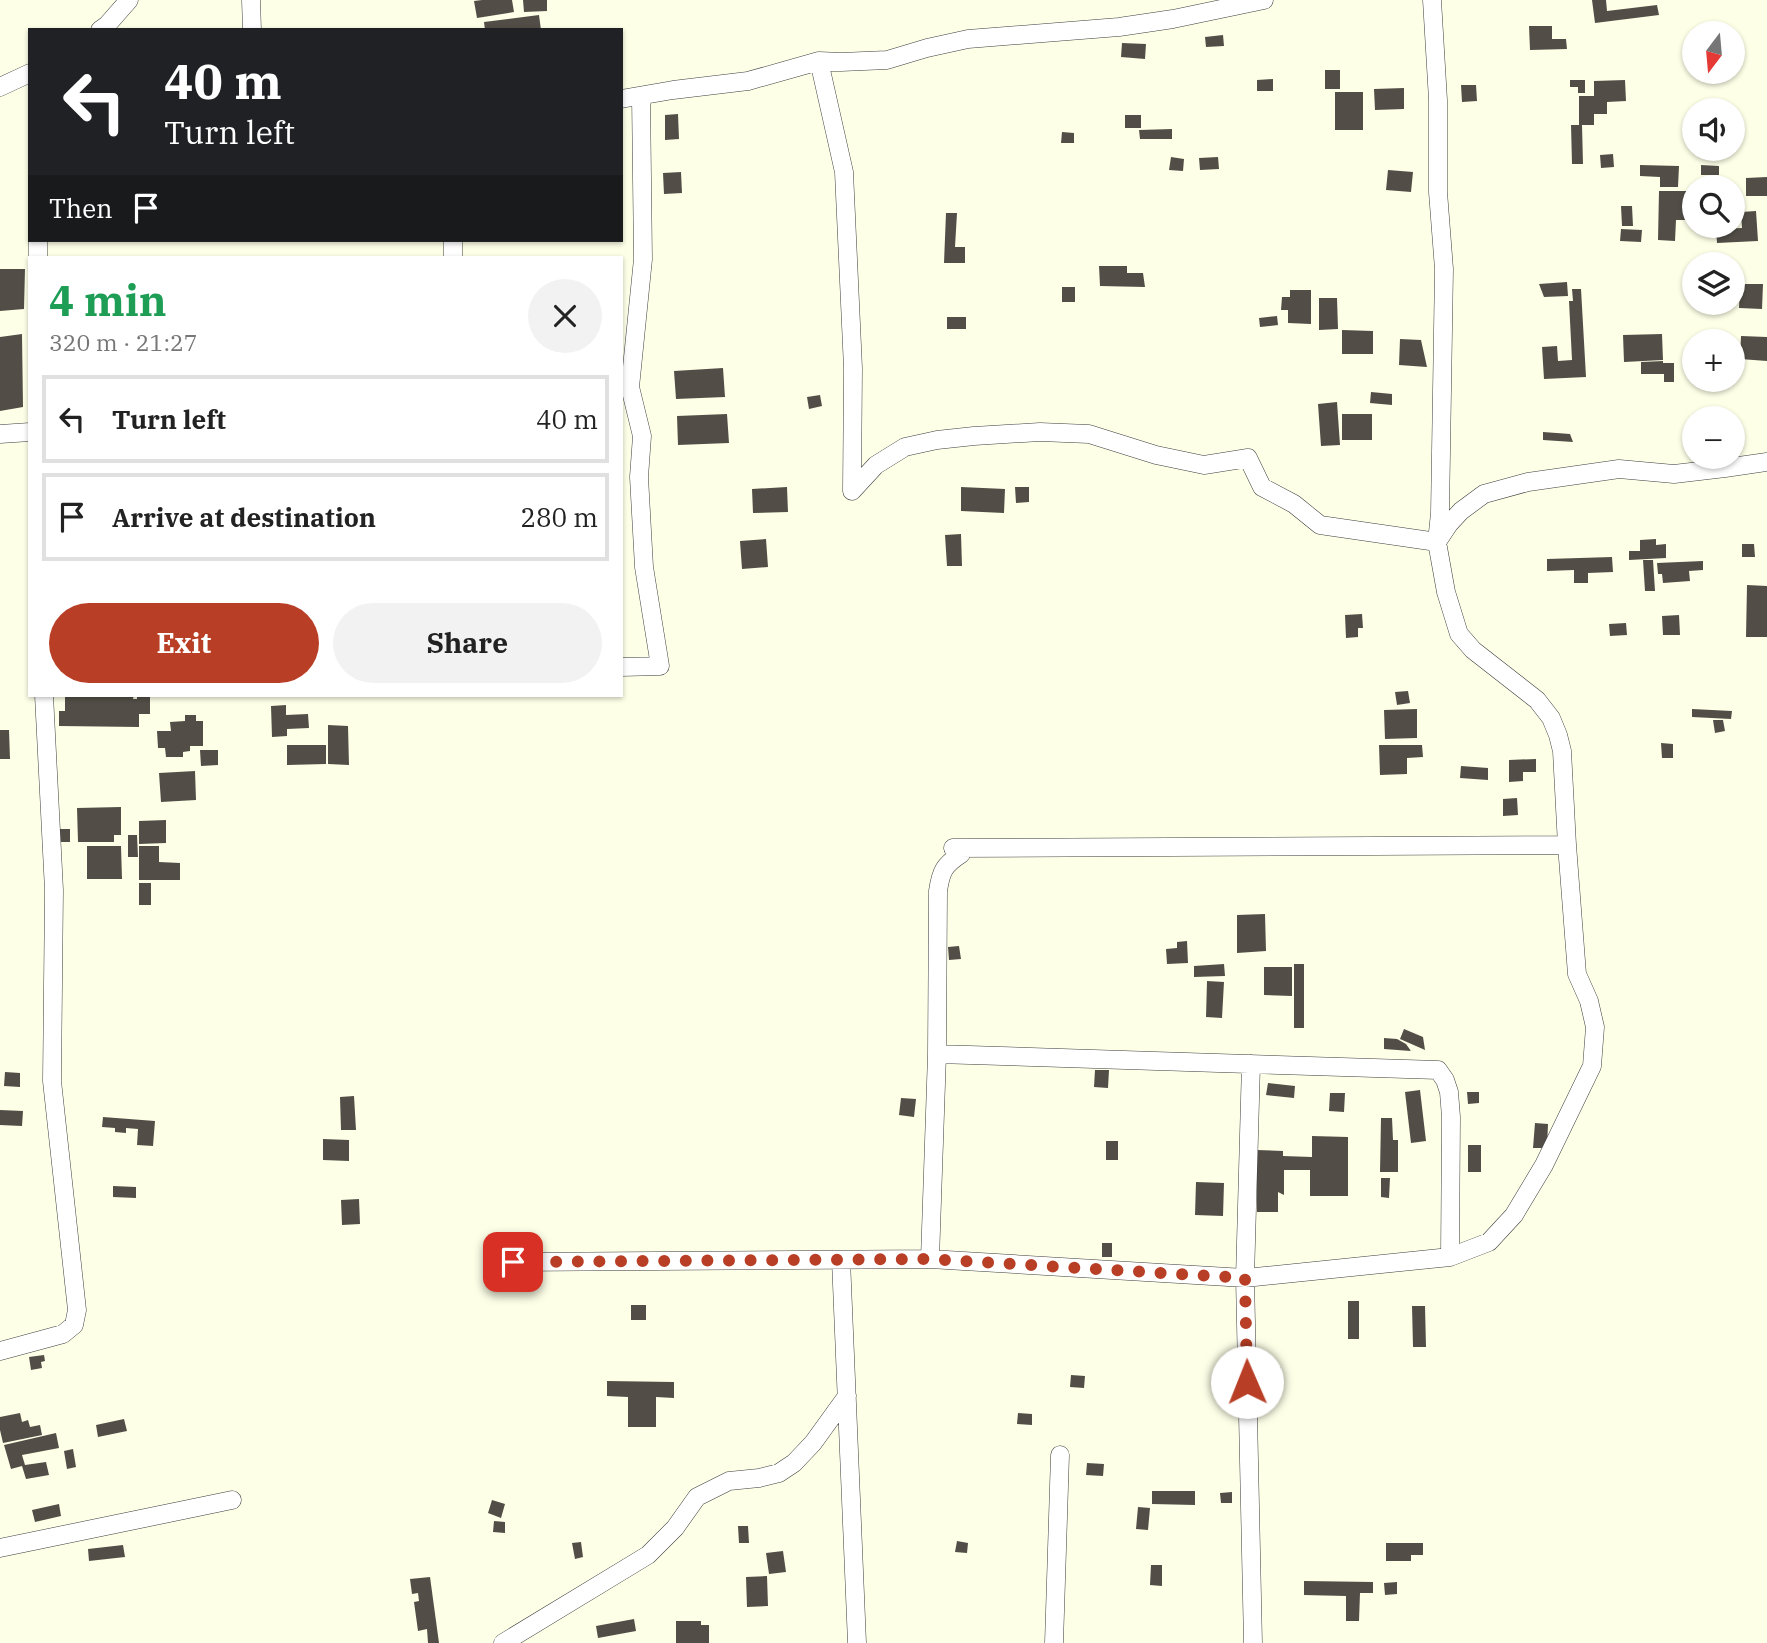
<!DOCTYPE html>
<html lang="en">
<head>
<meta charset="utf-8">
<style>
  body { margin:0; font-family:"IBM Plex Serif",serif; background:#f2f2f2; color:#222; height:100vh; display:flex; flex-direction:column; font-size:26px; white-space:nowrap }
  * { box-sizing:border-box; margin:0 }
  p { font-size:23px; color:#767676 }
  .icon { flex:none; width:38px; height:38px; fill:none; stroke:currentColor; stroke-width:2; stroke-linecap:round; stroke-linejoin:round }
  .map { position:relative; flex:1; overflow:hidden }
  .side { position:absolute; left:28px; top:256px; width:595px; height:441px; display:flex; flex-direction:column; background:#fff; border-radius:0px; box-shadow:0 2px 5px #0004 }
  .side>* { flex:none }
  .hud { position:absolute; left:28px; top:28px; width:595px; height:214px; border-radius:0px; box-shadow:0 2px 5px #0004; background:#202124; color:#fff; overflow:hidden }
  .needle { width:46px; rotate:196deg }
  .fabs { position:absolute; left:1682px; top:21px; display:grid; gap:14px }
  .fabs a { display:grid; place-items:center; width:63px; height:63px; border-radius:50%; background:#fff; box-shadow:0 2px 5px #0004; font-size:35px }
  .pin { position:absolute; display:grid; place-items:center; width:60px; height:60px; color:#fff; margin:-30px; border-radius:14px; box-shadow:0 4px 10px #0006 }
  .me { position:absolute; width:77px; margin:-38px; rotate:359deg; stroke-linejoin:round; filter:drop-shadow(0 0 5px #0008) }
  .turn { display:flex; align-items:center; gap:24px; height:147px; padding:0 21px; font-size:32px }
  .turn .icon { width:91px; height:91px; stroke-width:2.5 }
  .turn b { display:block; font-size:49px; line-height:60px }
  .then { display:flex; align-items:center; height:66px; padding:0 21px; background:#0003; gap:14px; font-size:26px }
  .round { display:grid; place-items:center; flex:none; width:74px; height:74px; border-radius:37px; background:#f2f2f2 }
  .summary { display:flex; align-items:center; justify-content:space-between; height:119px; padding:0 21px }
  h1 { font-size:42px; font-weight:700; line-height:52px; color:#1e9e55 }
  .button { display:flex; gap:14px; margin-top:auto; padding:14px 21px }
  .button a { flex:1; height:80px; border-radius:42px; background:#b83e25; color:#fff; font-size:28px; font-weight:700; line-height:80px; text-align:center }
  .button a+a { background:#f2f2f2; color:#222 }
  ul { padding:0; list-style:none }
  li { display:flex; align-items:center; gap:21px; height:88px; margin:0 14px 10px; padding:0 7px; border:4px solid #e0e0e0; border-radius:0px }
  li div { flex:1 }
  li b { display:block; font-size:26px }
  li em { font-style:normal }
  .map>svg:first-child { display:block }
</style>
</head>
<body>
<div class="map">
<svg width="1767" height="1643" viewBox="0 0 1767 1643">
  <rect width="100%" height="100%" fill="#feffe7"/>
  <path fill="#524e47" d="M482,0h30l2,12 -37,6 -3,-17z
    M523,0h24v11l-23,1z
    M1592,0h14l1,11 50,-6 2,10 -64,8z
    M539,15l2,15h-56l-1,-8z
    M1529,26h23v13h14l1,10 -37,1z
    M1223,35l1,11 -18,1 -1,-10z
    M1122,43l24,1 -1,15 -24,-2z
    M1325,70h15v19h-15z
    M1273,79v12h-16v-11z
    M1570,80h15v13h-7v-6h-8z
    M1625,80l1,21 -19,1v12h-13v11h-12l1,39h-11l-1,-39h8v-29h15v-15z
    M1461,85h15l1,16 -15,1z
    M1404,88v21l-29,1 -1,-21z
    M1335,92h28v38h-28z
    M678,114l1,25 -14,1v-25z
    M1125,115h16v13h-16z
    M1172,129v10h-32l-1,-9z
    M1062,132l12,1v10h-13z
    M1613,154l1,13 -13,1 -1,-13z
    M1171,157l13,2 -1,12 -14,-1z
    M1218,157l1,12 -19,1 -1,-12z
    M1640,165l39,1 -1,21h-18v-10l-20,-1z
    M1701,165l18,1v9h-18z
    M1388,170l25,2 -2,20 -25,-2z
    M681,172l1,21 -18,1 -1,-21z
    M1767,177v19h-21v-18z
    M1659,191h29v29h-12l-1,21 -17,-1z
    M1621,206h11l1,20h-11z
    M1756,211l2,30 -41,2 -1,-14 26,-1 -1,-16z
    M946,213h11l-2,34h10v16h-21z
    M1621,229l21,1 -1,12 -21,-1z
    M1099,266h28v7h16l2,14 -45,-1z
    M0,269h25l-1,40 -24,2z
    M1567,282l1,14 -24,1 -5,-13z
    M1740,284h23l-1,25 -23,-1z
    M1062,287h13v15h-13z
    M1572,289h9l5,88 -42,2 -2,-32 15,-1 1,15 14,-1 -3,-59h4z
    M1290,290h21v34l-23,-1v-13h-7l1,-13h8z
    M1319,298h18l1,31 -19,1z
    M1277,316l1,9 -18,2 -1,-9z
    M947,317h19v12h-19z
    M1342,330l31,1v23h-31z
    M22,334l1,73 -23,4v-74z
    M1662,334l1,26 -39,2 -1,-27z
    M1741,336l26,1v24l-27,-2z
    M1400,339l21,1 6,27 -28,-2z
    M1663,361v2h11v19h-10v-8h-23v-12z
    M723,368l2,29 -49,2 -2,-28z
    M1371,392l21,2v11l-22,-2z
    M820,395l2,11 -13,3 -2,-12z
    M1337,402l3,43 -19,1 -3,-42z
    M727,414l2,29 -51,2 -1,-29z
    M1342,414h30v26h-30z
    M1543,432l27,2 3,8 -30,-2z
    M787,487l1,25 -35,1 -1,-24z
    M961,487l44,2 -1,24 -43,-2z
    M1015,487h14v15l-13,1z
    M961,534l1,32h-15l-2,-31z
    M766,539l2,28 -26,2 -2,-28z
    M1656,539v6l10,-1v14l-37,2v-9h11v-11z
    M1742,544h12l1,13h-13z
    M1612,557l1,15 -25,1v10h-14v-13l-27,1v-12z
    M1643,560h10l2,31h-10z
    M1703,561v9l-14,1 1,10 -27,2 -1,-9h-4l-1,-11z
    M1747,585l20,1v51h-21z
    M1362,614l1,14h-5v9l-12,1 -1,-23z
    M1679,615l1,20h-17l-1,-19z
    M1626,623l1,12 -17,1 -1,-12z
    M1408,691l2,12 -13,2 -2,-13z
    M69,695h65l-1,4h4v-4h13v19h-11v13l-80,-1v-15h6v-14h4z
    M286,705v10l22,-1 1,14 -22,1v7l-15,1 -1,-31z
    M1417,709v29l-32,1 -1,-29z
    M1692,709l40,2 -1,8 -39,-2z
    M185,715h11v6h7v25h-13v5l-7,1v5h-17l-1,-9h-7l-1,-17h14l-1,-9 15,-1z
    M1713,720h10l2,11 -10,2z
    M328,725l20,1 1,39 -21,-1z
    M0,730h9l1,29h-10z
    M1661,743l12,1v14h-11z
    M287,745h39v19l-39,1z
    M1379,745h43l1,12 -16,1v16l-27,1z
    M200,750h18v15l-17,1z
    M1536,759v13h-13v9l-14,1v-22z
    M1461,766l27,2v12l-28,-2z
    M195,771l1,29 -35,2 -2,-29z
    M1517,798l1,17 -15,1v-17z
    M121,807v28h-7v7h-36l-1,-34z
    M166,820v23l-27,1v-23z
    M59,829h11v13h-11z
    M128,835h9l1,22h-10z
    M87,846h34l1,33h-35z
    M139,846h20v16l21,1v17h-41z
    M139,883h12v22h-12z
    M1265,914l1,37 -29,2v-38z
    M1187,941l1,22 -21,1 -1,-15 11,-1v-6z
    M959,946l2,13 -12,1 -1,-13z
    M1224,964l1,12 -31,1v-11z
    M1294,964h10v64h-10z
    M1264,967h28v29l-28,-1z
    M1207,981l17,1 -2,36 -16,-1z
    M1404,1029l19,8 2,13 -25,-11z
    M1384,1038l13,1 9,5 5,7 -27,-2z
    M1095,1070h14l-1,18 -14,-1z
    M5,1072l15,1v14l-16,-1z
    M1268,1083l27,3 -1,12 -28,-3z
    M1420,1090l6,51 -15,2 -6,-51z
    M1467,1092h12v11l-11,1z
    M1330,1093h15l-1,19 -15,-1z
    M354,1096l2,34h-15l-1,-33z
    M901,1098l15,1 -2,18 -15,-2z
    M0,1110l23,1 -1,15 -22,-1z
    M103,1117l52,4 -2,25 -16,-1 1,-16 -12,-1v5l-11,-1v-4l-13,-1z
    M1381,1118h11l1,22h5v32h-18z
    M1535,1123l13,1 -1,24h-14z
    M1312,1136l36,1v59h-38v-26h-26v25l-6,-3v20h-21v-62l26,1v5l29,1z
    M323,1139l26,1v21l-26,-1z
    M1106,1141h12v19h-12z
    M1468,1145h13v27h-13z
    M1381,1178h9l-1,20 -8,-1z
    M1196,1182l28,1 -1,33 -28,-1z
    M113,1186l23,1v11l-23,-1z
    M359,1199l1,25 -18,1 -1,-25z
    M1102,1243h10v14h-10z
    M1348,1301h11v38h-11z
    M631,1305h15v15h-15z
    M1412,1306h13l1,41h-13z
    M44,1355l1,6 -4,1 1,6 -11,2 -2,-13z
    M1281,1367v17h-13v-16z
    M1229,1369v15h-10l-1,-14z
    M1071,1375l14,1 -1,12 -14,-1z
    M607,1381l67,1v16l-18,-1v30h-28v-30l-21,-1z
    M20,1413l2,9 6,-2 2,7 10,-2 2,10 -39,8 -3,-13v-13z
    M1018,1413l14,1v11l-15,-1z
    M124,1419l3,12 -29,6 -2,-12z
    M56,1433l3,15 -37,7 3,10 21,-3 3,13 -23,4 -4,-13 -11,3 -7,-24z
    M73,1449l3,18 -9,2 -3,-18z
    M1087,1463l17,1 -1,12 -17,-1z
    M1152,1491h43v14l-43,-1z
    M1232,1492v11h-11l-1,-10z
    M492,1500l13,4 -4,14 -13,-5z
    M59,1504l2,12 -26,6 -3,-12z
    M1138,1507l12,1 -2,22 -12,-1z
    M494,1521l11,1v11l-12,-1z
    M738,1526h10l1,17h-10z
    M957,1541l11,2 -1,10 -12,-1z
    M581,1542l2,15 -8,2 -3,-16z
    M1386,1543h37v12h-12v6h-25z
    M123,1545l2,12 -36,4 -1,-12z
    M783,1551l3,21 -17,2 -3,-21z
    M1151,1565h11v21l-12,-1z
    M767,1576l1,30 -21,1 -1,-30z
    M430,1577l9,66h-11l-1,-14 -9,2 -4,-29 5,-1 -1,-8 -6,1 -2,-15z
    M1304,1581l69,1v11h-13l-1,28h-13v-25l-42,-1z
    M1397,1582v12l-12,1 -1,-12z
    M634,1619l2,12 -38,7 -2,-12z
    M676,1621h25v4h8v18h-33z"/>
  <g fill="none" stroke-linecap="round" stroke-linejoin="round">
    <g stroke="#3d3d3d" stroke-width="19">
      <path id="street" d="M251,0l1,30
        M100,30l7,-5 22,-25
        M819,61l25,111 9,196 -1,123
        M0,87l30,-14
        M621,99l52,-9 75,-9 71,-20 22,1 46,-2 40,-12 41,-9 151,-12 54,-8 91,-19
        M38,257v-17
        M453,257v-17
        M0,434l30,-2
        M852,491l24,-26 29,-18 32,-7 37,-4 66,-4 49,2 67,21 48,10 44,-7 14,29 32,17 26,21 117,17 12,-18 12,-13 23,-17 44,-12 91,-13 55,5 51,-6 42,-6
        M621,667l39,-1 -16,-99 -5,-90 3,-41 -12,-49 13,-128 -2,-163
        M953,848l614,-3
        M937,1054l501,16 7,10 4,12 2,25 -1,140
        M1251,1064l-6,214 8,365
        M930,1259l7,-205 1,-163c3,-20 6,-26 23,-37l-8,-6
        M841,1260l16,383
        M513,1262l417,-3 315,19 205,-21 39,-15 25,-27 30,-50 48,-99 3,-39 -6,-26 -12,-27 -10,-129 -5,-94 -4,-16 -7,-17 -14,-18 -64,-50 -14,-16 -13,-42 -9,-50 3,-29 4,-244 -6,-77v-92l-6,-100
        M0,1351l63,-17 11,-9 3,-15 -25,-229 2,-191 -10,-195
        M0,1548l232,-48
        M503,1643l145,-88 27,-27 22,-31 32,-16 30,-3 20,-5 15,-10 19,-20 34,-47
        M1054,1643l6,-188"/>
    </g>
    <use href="#street" stroke="#fff" stroke-width="18"/>
  </g>
  <g fill="none" stroke-linecap="round" stroke-linejoin="round">
    <path stroke="#b83e25" stroke-width="12" stroke-dasharray="0 21.6" d="M513,1262l417,-3 315,19 2,104"/>
  </g>
</svg>
<div class="fabs">
<a><svg class="needle" viewBox="-14 -14 28 28"><path d="M0-13l5 13h-10z" fill="#e53935"/><path d="M0 13l5-13h-10z" fill="#767676"/></svg></a>
<a><svg class="icon" aria-label="sound" viewBox="0 0 24 24"><path d="M4 9h4l5-4v14l-5-4H4zM17 9q2 3 0 6"/></svg></a>
<a><svg class="icon" aria-label="search" viewBox="0 0 24 24"><circle cx="10" cy="10" r="6"/><path d="M15 15l6 6"/></svg></a>
<a><svg class="icon" aria-label="layers" viewBox="0 0 24 24"><path d="M12 4l9 5-9 5-9-5zM3 14l9 5 9-5"/></svg></a>
<a>+</a>
<a>−</a>
</div>
<div class="pin" style="left:513px;top:1262px;background:#d93025"><svg class="icon" aria-label="arrive" viewBox="0 0 24 24"><path d="M6 21V4h12l-3 4 3 4H6"/></svg></div>
<svg class="me" style="left:1247px;top:1382px" viewBox="-20 -20 40 40"><circle r="19" fill="#fff"/><path d="M0-13L10 11 0 6-10 11z" fill="#b83e25"/></svg>
<div class="hud">
<div class="turn"><svg class="icon" aria-label="left" viewBox="0 0 24 24"><path d="M17 20v-9H6M10 6l-5 5 5 5"/></svg><div><b>40 m</b>Turn left</div></div>
<div class="then">Then<svg class="icon" aria-label="arrive" viewBox="0 0 24 24"><path d="M6 21V4h12l-3 4 3 4H6"/></svg></div>
</div>
<section class="side">
<div class="summary"><div><h1>4 min</h1><p>320 m · 21:27</p></div><a class="round"><svg class="icon" aria-label="close" viewBox="0 0 24 24"><path d="M6 6l12 12M18 6L6 18"/></svg></a></div>
<ul>
<li><svg class="icon" aria-label="left" viewBox="0 0 24 24"><path d="M17 20v-9H6M10 6l-5 5 5 5"/></svg><div><b>Turn left</b></div><em>40 m</em></li>
<li><svg class="icon" aria-label="arrive" viewBox="0 0 24 24"><path d="M6 21V4h12l-3 4 3 4H6"/></svg><div><b>Arrive at destination</b></div><em>280 m</em></li>
</ul>
<div class="button"><a>Exit</a><a>Share</a></div>
</section>
</div>
</body>
</html>
